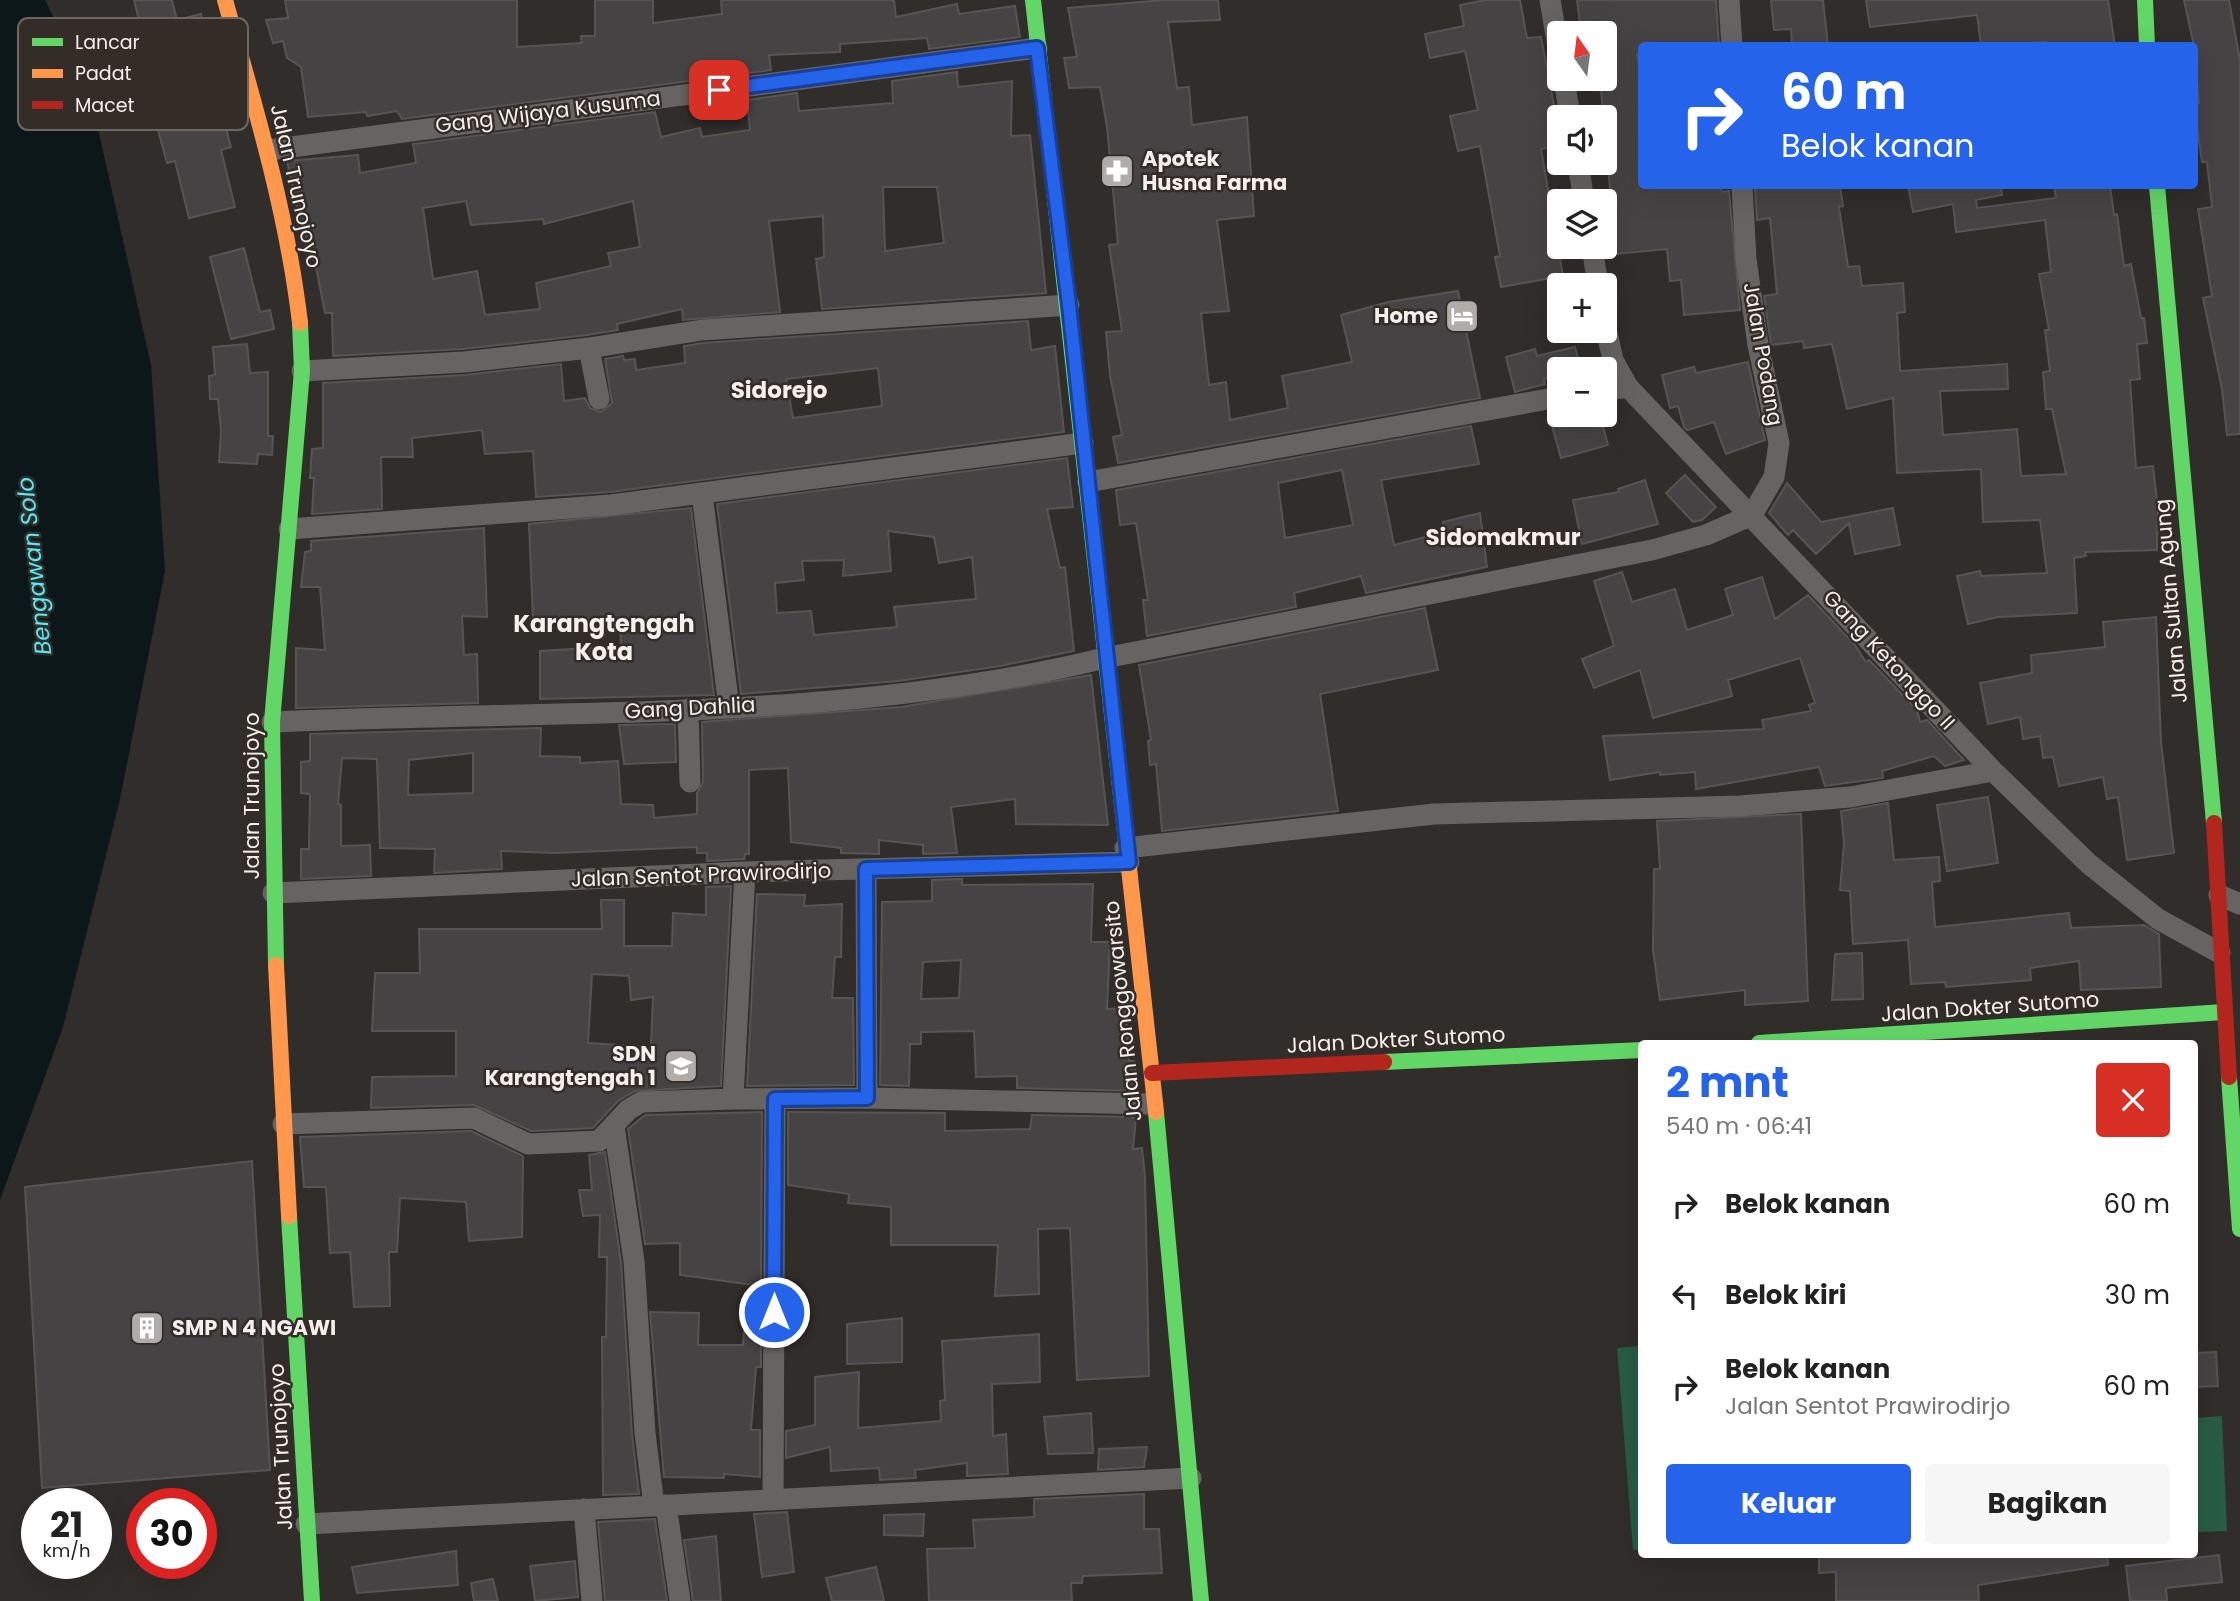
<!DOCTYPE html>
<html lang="id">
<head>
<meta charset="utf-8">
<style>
  body { margin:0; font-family:Poppins,sans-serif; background:#f6f6f6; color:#222; height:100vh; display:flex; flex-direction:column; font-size:26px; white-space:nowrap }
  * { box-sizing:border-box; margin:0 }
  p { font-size:23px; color:#767676 }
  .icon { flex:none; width:38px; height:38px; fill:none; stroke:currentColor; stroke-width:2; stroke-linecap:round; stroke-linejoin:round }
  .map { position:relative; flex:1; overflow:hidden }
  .side { position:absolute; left:1638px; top:1040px; width:560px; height:518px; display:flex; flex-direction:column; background:#fff; border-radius:7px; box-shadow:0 7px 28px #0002 }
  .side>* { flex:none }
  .guide { position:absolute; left:1638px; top:42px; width:560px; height:147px; border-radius:7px; box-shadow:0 7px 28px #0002; background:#2563eb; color:#fff; overflow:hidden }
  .needle { width:46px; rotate:346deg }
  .fabs { position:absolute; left:1547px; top:21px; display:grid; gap:14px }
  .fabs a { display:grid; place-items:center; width:70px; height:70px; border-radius:7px; background:#fff; box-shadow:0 7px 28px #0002; font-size:35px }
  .speed { position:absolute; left:21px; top:1488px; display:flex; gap:14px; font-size:35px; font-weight:700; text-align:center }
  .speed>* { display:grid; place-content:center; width:91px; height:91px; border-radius:50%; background:#fff; box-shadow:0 7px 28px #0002; line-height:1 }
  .speed small { font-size:18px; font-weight:400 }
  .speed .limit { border:10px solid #d22; background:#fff; color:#111 }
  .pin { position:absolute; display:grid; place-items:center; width:60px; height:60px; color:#fff; margin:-30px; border-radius:14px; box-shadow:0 4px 10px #0006 }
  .me { position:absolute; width:77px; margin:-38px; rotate:0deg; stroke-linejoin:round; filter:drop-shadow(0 0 5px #0008) }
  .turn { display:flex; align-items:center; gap:24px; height:147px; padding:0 28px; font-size:32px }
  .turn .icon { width:91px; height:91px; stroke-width:2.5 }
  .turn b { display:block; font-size:49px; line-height:60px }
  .round { display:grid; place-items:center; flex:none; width:74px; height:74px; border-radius:7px; background:#f6f6f6 }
  .headline { display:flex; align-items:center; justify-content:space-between; height:119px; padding:0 28px }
  h1 { font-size:42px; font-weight:700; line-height:52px; color:#2563eb }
  .action { display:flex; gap:14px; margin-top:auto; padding:14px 28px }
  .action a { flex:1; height:80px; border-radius:7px; background:#2563eb; color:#fff; font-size:28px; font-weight:700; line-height:80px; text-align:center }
  .action a+a { background:#f6f6f6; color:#222 }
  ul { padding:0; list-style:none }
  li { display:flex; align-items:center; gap:21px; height:91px; padding:0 28px }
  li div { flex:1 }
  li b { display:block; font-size:26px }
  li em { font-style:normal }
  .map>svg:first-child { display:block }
</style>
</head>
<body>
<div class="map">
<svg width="2240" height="1601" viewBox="0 0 2240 1601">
  <rect width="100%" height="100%" fill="#302d2a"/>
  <path fill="#285c44" d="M1641,1346l1,204h-9l-16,-202z
    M2222,1416l5,115 -32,1v-114z"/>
  <path fill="#0c1719" d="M0,0h45l45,93 61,272 14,206 -45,228 -57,228 -63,173z"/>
  <path fill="#454343" stroke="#565455" stroke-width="2" fill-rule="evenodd" d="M134,0h38l5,20 24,-6 7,30 -4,1 27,102 -10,3 14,57 -46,11 -14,-57 -8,2 -28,-102 -7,1 -7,-30 16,-4z
    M285,0h232v47l65,-4 -1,-7h14v-36h58v23l69,-9 -1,-14h173l2,17 61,-13 2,10 56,-8 5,31 -91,12 -2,-11 -87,6v8l-71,3 2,15 -369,49 -5,-8 -30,5 -1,-4 -58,5 -7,-50 -14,-9 -4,-17 -10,2 -7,-23 22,-2z
    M1165,0h53l2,20 -52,2 9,66 12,-1 3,38 55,-8 7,99 -37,4 12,91 -28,2 8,72 17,-3 4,38 58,-12 -6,-32 70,-14 -11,-47 47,-13 70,-11 22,107 -362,65 -5,-26 9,-2 -12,-59 -4,-44 16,-1 -13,-86 9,-1 -11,-117 -7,-40 -31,1 -5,-30 13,-1 -9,-49z
    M1486,0h34l7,38 14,-1 18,94v15l-18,3 22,127 -62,11 -6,-30 5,-1 -20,-110 -22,5 -8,-35 28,-6 -13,-59 -35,7 -5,-24 39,-8 -4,-21z
    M1577,0h139l3,46h-77v8h-5l5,29v103h78l2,6 7,-1 11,119 -56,5 -3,-35 -11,1 -3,-32 -51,5 -16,-175h5v-46h-24z
    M1771,0h52l5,46h-36l-1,-17 -17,1z
    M1866,0h242l7,46h-69v-4l-65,4 -4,-31 -107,12z
    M2184,0h45l11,60v374l-13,1 -5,-46 -19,-91 9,-2 -14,-87 14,-2 -5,-45h-5l-8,-57 5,-2 -5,-57z
    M957,72l1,15 54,-6 -1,55 19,-1 16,158 -224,16 -6,-50 8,-2 -1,-41 -54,5 11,91 -97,8 -1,-11 -65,15 1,6 -31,5 -124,14 -130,7 -1,-43h-7l-11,-56 -6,1 -21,-97 71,-6 2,18 56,-10 -3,-19 242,-32 6,25 39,-9 2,9 48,-7 -3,-30 50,-7 2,18 94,-8 -1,-22zM883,187h54l7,56 -59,8zM466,201l5,24 72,-6 1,5 89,-23 7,46 -32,6 3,13 -75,17 4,26 -55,6 -8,-44 -44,8 -10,-71z
    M1763,186h77l3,20 -4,1 9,60 11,-1 3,20 41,-3 2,29 -8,1 3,58 107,-7 1,25 -68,2 3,44 74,-6 4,47 45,-2 -14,-65h-6l-3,-37 7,-1 -5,-41h4l-10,-56 12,-2 -6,-52 -89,12 -3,-28 -40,8 -5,-26h93l1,9 -26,5 1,8 79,-10 -2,-12h56l4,29 3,-1 7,52 7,-2 10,54h3l3,25 -10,1 3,35 -10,1 6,88 17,-2 5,43 -1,41 -72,2 1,4 -12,2 3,55 -79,4 -30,7 -11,-48 23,-5 1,5 66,-3 -7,-53 -57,2 -2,-53 -84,4 -4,-75 -46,11 -15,-65 -28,4 -1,-7 -32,4 -7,-49 13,-2 -7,-76 -13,2 -2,-33z
    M244,248l16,64 10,-2 4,19 -43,10 -21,-82z
    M1028,321l3,29 24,-4 9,86 -454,60 -74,5 -3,-46 -48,3 -3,-24 -70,8 1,19h-32l1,52 -70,5 2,-36h-4l2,-29 11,-1v-65l142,-8 96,-11 3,37 21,-3 5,10 11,4 11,-9 -7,-44 18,-3 1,4 11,-1 1,11 49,-7 -1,-17 19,-3zM878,368l4,38 -89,12 -7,-39z
    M247,344l3,29 18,-1v64h5l-1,19 -14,-1 -1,10 -38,-2 2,-31 -3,-32h-8l-1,-23 6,-1 -2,-28z
    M1575,347l6,22h-22v6l-15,4 1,5 -30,8 -9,-35 29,-8 2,7z
    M1748,362l17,78 -39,14 -12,-32 -27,8 -3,-3 -6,-21 -8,2 -8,-33 32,-8 2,6z
    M1590,415h10l8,30 -47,13 -9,-32z
    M1471,426l8,38 -98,16 13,65 51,-13 -2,-10 37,-9 7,54 -121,26 -5,-17 -67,17 2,14 -149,29 -4,-36h5l-12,-77 -16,2 -4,-35zM1342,470l11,55 -68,13 -7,-55z
    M1067,458l6,49 -26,2 13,59 5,-1 9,84 -74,15 -102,15 -157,13 -24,-190zM888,531l46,6 5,26 33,-6 4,42 -82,8 3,20 -83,8 -3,-24 -34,2 -2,-30 29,-3 -2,-19 42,-1 -1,16 48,-5z
    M1685,475l31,32 -14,13 -9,2 -27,-29z
    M1645,480l13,44 -76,20 -9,-44 46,-8 -1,-3z
    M1787,483l34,39 72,-14 7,37 -45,9 -6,-31 -33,31 -23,-24 -5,5 -19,-22z
    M691,508l23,187 -174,4v-48l81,-5 -1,-27 -87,-1 -4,-94z
    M484,528l3,89 -25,-1 2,39 13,-1 1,49 -182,5v-60l29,2 -5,-63h-19l4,-35 6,-1v-10z
    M1622,572l10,30 43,-13 12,41 46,-15 -8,-26 37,-12 13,42 33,-24 47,50 11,17 3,-2 48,50 3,12 7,-2 37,40 -19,6 -11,-10 -52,15 1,7 -58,8 -6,-19 -123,22 -1,-17 -35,3v-3l-50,8 -7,-44 161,-7 -2,-9 49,-9 -2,-6 6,-2 -15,-45 -72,22 4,16 -79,22 -13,-48 -46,18 -12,-29 32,-13 -20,-65z
    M1425,608l13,62 -118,24 18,117 -176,20 -6,-67 -6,1 -2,-24 3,-1 -12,-75z
    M2156,617l5,125 13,111 -47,7 -9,-63 -11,2 -4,-22 -44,9 -6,-29 -10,1 -3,-22 -17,3 -3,-22 -32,7 -8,-41 52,-10 -1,-18 74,-8 -2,-25z
    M1091,675l17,150 -92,-1 -1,-25 -64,8 6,46 -34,1v-9l-44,-5v14l-38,-1v-5l-50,-6 -3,-74 -39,2v84h-4l-1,5 -37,2v-8h-10v-6l-142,6 -54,-2 1,18 -68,4 1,-24 -55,-1 -3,-89 -35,-1 -4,46 3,1v41l29,-1 1,31 -70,3v-30h8l1,-55 -9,-1v-31l9,-1v-27l231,-6 -1,28 40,1v6l38,-2 3,43 32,1 1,13 43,-4v-21l6,-11 -1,-60 199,-15zM473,753v40l-65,2 1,-35z
    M675,724l1,38 -52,2 -5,-39z
    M1988,797l10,66 -51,8 -10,-66z
    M1888,803l6,57 45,-3 1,24 -8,1 3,45 134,-14 2,15 73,-3 15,9 2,53 -80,3 -2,-29 -49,7 1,12 -85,7 -1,-5 -34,2 -3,-44 -55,4 -3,-53 -10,-1 4,-47 -3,-32z
    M1801,814l7,187 -63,4v-15l-85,10 -7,-50 1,-81h6l-3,-48z
    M962,879v6l131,-1 -2,58h19l-3,67 19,-1 3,53h5l3,30 -120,-3v-12l-41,1 -2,-46 -53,1v12h-11l-1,42 -29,-1 2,-183 50,-1v-21zM961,960l-2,38 -38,1 2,-37z
    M731,886l-10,200 -86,5 -17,10 -25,27 -62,3 -57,-26 -103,3 1,-31 84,-1v-45h-84l3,-58h45l-1,-44h183l-1,-29h23v46h48l1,-33 33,2v-28zM592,974l37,2 2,24 22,-3 -2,50 -63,-4z
    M757,894l48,1 -1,11 38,-2 -1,53h-6l-3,41h21l1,87 -107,1z
    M1862,953l1,46 -31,1 3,-46z
    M762,1112l-1,174 -81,-11v-32l-35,1 -17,-115 17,-14z
    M788,1112l157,1v18l85,-2 2,-14 104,2 -3,32 9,-1 3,29 4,199 -72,4 -7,-152 -32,1 1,65 -44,2 3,-51h-107v-38l-43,-4 1,-9 -61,-9z
    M471,1131l52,25 -1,81 -53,4 -3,-39 -66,-4 -3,54h-8l1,54 -36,1 -4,-55 -20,1 -4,-66h-22l-4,-50z
    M605,1152l16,110 11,172 7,60 -36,1 -1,-158h4l1,-80h-8l1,-42 -17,1 -4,-26h13l-3,-35z
    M252,1161l18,309 -228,18 -17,-301z
    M746,1304l15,1v62h-5l-5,63h9v47l-36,-3v4l-60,-1 -14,-165 49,1 -1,32h45z
    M902,1318v44l-55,2v-40z
    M1039,1334l1,48 -48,2 1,52 13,-2 2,40 -41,2v-13l-52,7 1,8 -36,2 -1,-12 -48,3 -1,-24 -44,11v-27l29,-6v-48l44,-5 -1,56 83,-7 -1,-20 5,-1 -3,-59z
    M2216,1352l2,34 -24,1v-34z
    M1091,1413l2,40 -45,1 -4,-37z
    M1147,1447l-3,20 -46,3 1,-21z
    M1144,1494v35h15l3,44 -79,3 -1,7h-11l1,18h-143l-2,-52 48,-1 -2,-28 61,-3v-18z
    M787,1512l7,60 -32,5 -8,-63z
    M924,1514l-1,22 -39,-1v-20z
    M655,1519l12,82h-62l-7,-79z
    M716,1536l5,65h-28l-9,-61z
    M456,1551l2,34 -101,8 -5,-26z
    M1819,1554h288l1,11 -130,20 1,16h-143v-29l-17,1z
    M2219,1555l3,27 -56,6 1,13h-37l-4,-35z
    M575,1561l3,36 -43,4 -5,-35z
    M876,1567l8,34h-52l-6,-23z
    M493,1579l5,22h-24l-3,-18z"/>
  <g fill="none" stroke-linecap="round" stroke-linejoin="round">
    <path stroke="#666463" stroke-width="21" d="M1550,0l9,53
      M1729,0l3,46
      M1564,79l6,38
      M269,150l768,-102
      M1578,163l6,38
      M1742,186l4,73 12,86 21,98 -5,34 -22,38
      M1592,247l6,38
      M1605,324l8,36 15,27 365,384 96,93 69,55 62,34
      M589,348l10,51
      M302,371l162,-9 125,-14 113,-18 367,-25
      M1605,390l23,-3
      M1088,482l471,-85
      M702,494l27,213
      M289,529l322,-24 472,-62
      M688,709l2,73
      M272,722c277,-13 562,2 833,-64l547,-108 54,-15 46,-20
      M1125,848l309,-34 306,-8 110,-9 143,-26
      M866,869l1,229
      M745,872l-12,227 134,-1 286,6
      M273,893l472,-21 384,-10
      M2219,895l21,9
      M283,1124l191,-6 54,26 71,-3 29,-31 13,-8 92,-3
      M614,1126l20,135 11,172 9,73
      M773,1500l2,-401
      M666,1505l14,96
      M584,1509l8,92
      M306,1524l885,-46"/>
    <path stroke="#63d668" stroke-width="16" d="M1033,0l90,814
      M2145,0l2,46
      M2157,186l57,637
      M276,965l-4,-243 30,-351 -2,-48
      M1759,1043l465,-31
      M1384,1062l258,-12
      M2229,1077l11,152
      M1156,1112l45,489
      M289,1216l23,385"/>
    <path stroke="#ff974d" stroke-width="16" d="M225,0c30,107 62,212 75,323
      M1123,814l33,298
      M276,965l13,251"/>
    <path stroke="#b3261e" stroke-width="16" d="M2214,823l15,254
      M1152,1073l232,-11"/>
  </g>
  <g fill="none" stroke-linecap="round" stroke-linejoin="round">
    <g stroke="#184099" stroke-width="18">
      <path id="route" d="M719,90l318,-42 32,257 60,557 -263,7 1,229 -92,1 -1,213"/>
    </g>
    <use href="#route" stroke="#2563eb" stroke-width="12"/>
  </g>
  <defs>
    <g id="pharmacy-square" transform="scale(1.75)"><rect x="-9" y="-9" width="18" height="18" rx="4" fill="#b0aca9" stroke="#332c27"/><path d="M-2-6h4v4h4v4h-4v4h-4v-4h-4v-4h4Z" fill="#fff"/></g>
    <g id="hotel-square" transform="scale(1.75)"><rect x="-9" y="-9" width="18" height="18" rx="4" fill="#b0aca9" stroke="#332c27"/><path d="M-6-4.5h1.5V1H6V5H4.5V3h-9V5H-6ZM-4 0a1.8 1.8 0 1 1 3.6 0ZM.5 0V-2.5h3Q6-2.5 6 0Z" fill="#fff"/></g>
    <g id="school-square" transform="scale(1.75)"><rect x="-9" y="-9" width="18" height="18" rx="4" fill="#b0aca9" stroke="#332c27"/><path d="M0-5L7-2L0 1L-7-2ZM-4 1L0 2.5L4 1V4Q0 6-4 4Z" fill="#fff"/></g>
    <g id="building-square" transform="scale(1.75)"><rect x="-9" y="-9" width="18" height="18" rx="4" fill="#b0aca9" stroke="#332c27"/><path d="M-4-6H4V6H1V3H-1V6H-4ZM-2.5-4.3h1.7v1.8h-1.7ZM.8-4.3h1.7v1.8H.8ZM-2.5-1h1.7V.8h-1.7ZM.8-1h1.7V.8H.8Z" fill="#fff"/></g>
  </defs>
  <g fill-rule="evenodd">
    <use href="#pharmacy-square" x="1117" y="171"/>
    <use href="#hotel-square" x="1462" y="316"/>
    <use href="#school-square" x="681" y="1066"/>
    <use href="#building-square" x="147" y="1328"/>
  </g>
  <g text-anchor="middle" stroke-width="5" stroke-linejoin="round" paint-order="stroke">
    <g font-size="21" fill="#f5f0ed" stroke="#332c27">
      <text transform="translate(548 112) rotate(-7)" y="7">Gang Wijaya Kusuma</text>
      <text transform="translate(296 186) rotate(77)" y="7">Jalan Trunojoyo</text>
      <text transform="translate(1763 354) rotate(80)" y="7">Jalan Podang</text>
      <text transform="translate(2171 601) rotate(-95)" y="7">Jalan Sultan Agung</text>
      <text transform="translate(1889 660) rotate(47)" y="7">Gang Ketonggo II</text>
      <text transform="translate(690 708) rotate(-3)" y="7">Gang Dahlia</text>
      <text transform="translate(252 796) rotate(-90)" y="7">Jalan Trunojoyo</text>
      <text transform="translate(701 875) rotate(-2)" y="7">Jalan Sentot Prawirodirjo</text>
      <text transform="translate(1990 1007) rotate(-4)" y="7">Jalan Dokter Sutomo</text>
      <text transform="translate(1123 1011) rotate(-96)" y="7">Jalan Ronggowarsito</text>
      <text transform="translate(1396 1040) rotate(-3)" y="7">Jalan Dokter Sutomo</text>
      <text transform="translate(281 1447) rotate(-93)" y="7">Jalan Trunojoyo</text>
    </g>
    <g font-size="21" font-weight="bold" fill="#f5f0ed" stroke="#332c27" text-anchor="start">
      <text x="1142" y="166">Apotek<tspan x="1142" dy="24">Husna Farma</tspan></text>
      <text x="1438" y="323" text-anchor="end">Home</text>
      <text x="656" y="1061" text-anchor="end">SDN<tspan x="656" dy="24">Karangtengah 1</tspan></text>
      <text x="172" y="1335">SMP N 4 NGAWI</text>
    </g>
    <g font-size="23" font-weight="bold" fill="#f5f0ed" stroke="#332c27">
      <text x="779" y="398">Sidorejo</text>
      <text x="1503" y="545">Sidomakmur</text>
    </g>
    <g font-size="23" font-style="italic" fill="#54eaf9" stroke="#332c27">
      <text transform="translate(34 566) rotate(-96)" y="8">Bengawan Solo</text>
    </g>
    <g font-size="24" font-weight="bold" fill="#f5f0ed" stroke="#332c27">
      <text x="604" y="632">Karangtengah<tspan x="604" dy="28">Kota</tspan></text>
    </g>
  </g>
  <rect x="18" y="18" width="230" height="112" rx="10" fill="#332c27" stroke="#6d6762" stroke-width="2"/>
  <rect x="32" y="38" width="31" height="8" fill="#63d668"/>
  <rect x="32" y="69" width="31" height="9" fill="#ff974d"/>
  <rect x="32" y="101" width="31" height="8" fill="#b3261e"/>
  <g font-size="19" fill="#f5f0ed">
    <text x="75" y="49">Lancar</text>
    <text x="75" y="80">Padat</text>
    <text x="75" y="112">Macet</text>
  </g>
</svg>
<div class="fabs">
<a><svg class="needle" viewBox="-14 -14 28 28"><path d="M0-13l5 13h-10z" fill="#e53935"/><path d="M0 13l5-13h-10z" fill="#767676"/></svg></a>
<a><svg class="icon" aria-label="sound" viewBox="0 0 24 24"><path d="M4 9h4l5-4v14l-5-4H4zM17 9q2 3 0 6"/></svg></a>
<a><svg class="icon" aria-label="layers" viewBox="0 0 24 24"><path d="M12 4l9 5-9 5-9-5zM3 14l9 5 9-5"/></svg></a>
<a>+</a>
<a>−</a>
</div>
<div class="speed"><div>21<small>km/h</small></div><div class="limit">30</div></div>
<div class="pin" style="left:719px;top:90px;background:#d93025"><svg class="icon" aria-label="arrive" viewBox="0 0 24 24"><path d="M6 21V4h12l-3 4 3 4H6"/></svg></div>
<svg class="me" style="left:774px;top:1312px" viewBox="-20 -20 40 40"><circle r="17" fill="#2563eb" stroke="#fff" stroke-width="3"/><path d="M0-11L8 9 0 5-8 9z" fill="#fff"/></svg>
<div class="guide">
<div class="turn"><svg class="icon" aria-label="right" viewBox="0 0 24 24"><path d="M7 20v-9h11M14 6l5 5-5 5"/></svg><div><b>60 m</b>Belok kanan</div></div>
</div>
<section class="side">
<div class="headline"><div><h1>2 mnt</h1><p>540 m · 06:41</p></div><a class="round" style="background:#d93025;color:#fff"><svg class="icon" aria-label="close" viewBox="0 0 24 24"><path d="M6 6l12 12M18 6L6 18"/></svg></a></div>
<ul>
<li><svg class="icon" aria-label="right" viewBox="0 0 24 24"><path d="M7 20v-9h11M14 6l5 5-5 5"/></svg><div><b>Belok kanan</b></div><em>60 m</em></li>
<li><svg class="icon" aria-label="left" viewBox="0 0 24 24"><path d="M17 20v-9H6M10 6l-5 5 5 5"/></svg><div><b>Belok kiri</b></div><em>30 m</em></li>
<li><svg class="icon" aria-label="right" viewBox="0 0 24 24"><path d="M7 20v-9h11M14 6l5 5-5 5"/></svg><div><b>Belok kanan</b><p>Jalan Sentot Prawirodirjo</p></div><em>60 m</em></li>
</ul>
<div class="action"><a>Keluar</a><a>Bagikan</a></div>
</section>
</div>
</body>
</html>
